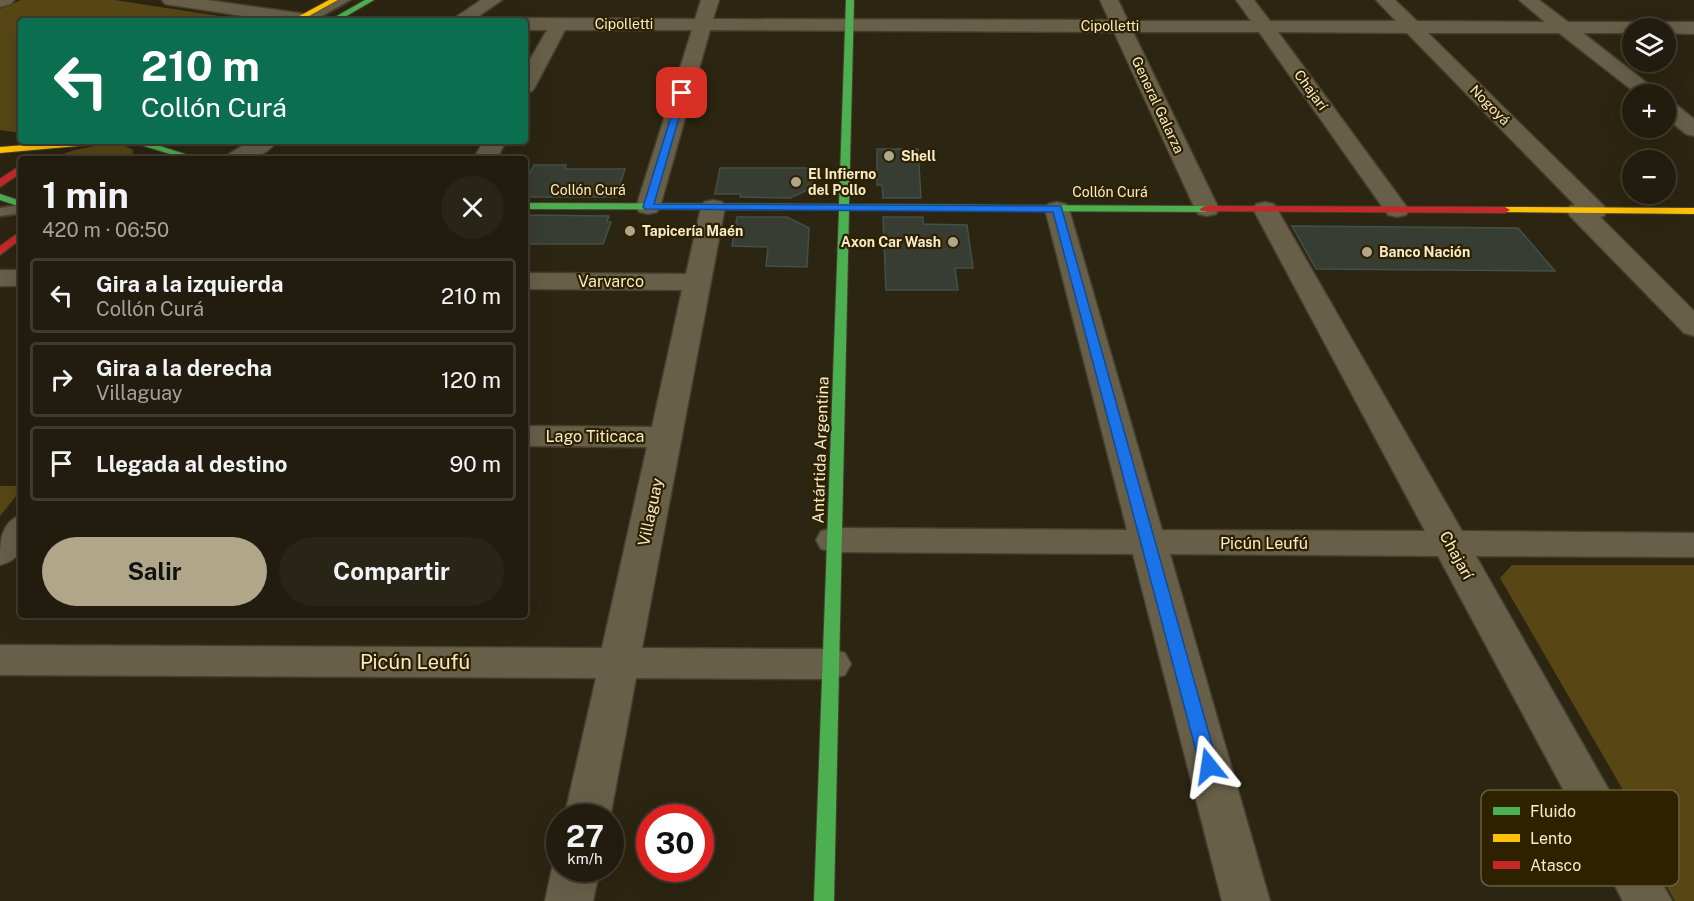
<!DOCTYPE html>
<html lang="es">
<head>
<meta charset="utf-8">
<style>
  body { margin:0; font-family:"Public Sans",sans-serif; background:#292516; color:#f1f3f6; height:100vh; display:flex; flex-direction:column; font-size:22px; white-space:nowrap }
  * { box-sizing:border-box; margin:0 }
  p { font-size:20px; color:#a2a19d }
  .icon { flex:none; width:33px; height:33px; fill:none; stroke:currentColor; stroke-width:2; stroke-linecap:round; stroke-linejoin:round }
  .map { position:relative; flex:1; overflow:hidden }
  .details { position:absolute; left:18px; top:156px; width:510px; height:462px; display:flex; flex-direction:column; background:#211c0d; border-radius:6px; box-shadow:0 6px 24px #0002,0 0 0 2px #3e3a2e }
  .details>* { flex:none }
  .guide { position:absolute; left:18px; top:18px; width:510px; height:126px; border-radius:6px; box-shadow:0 6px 24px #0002,0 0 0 2px #3e3a2e; background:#0b6e4f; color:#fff; overflow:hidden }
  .fabs { position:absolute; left:1622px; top:18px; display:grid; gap:12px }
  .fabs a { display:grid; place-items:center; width:54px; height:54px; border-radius:50%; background:#211c0d; box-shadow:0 6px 24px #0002,0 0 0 2px #3e3a2e; font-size:30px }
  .speed { position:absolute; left:546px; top:804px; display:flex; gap:12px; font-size:30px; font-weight:700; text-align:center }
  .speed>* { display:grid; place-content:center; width:78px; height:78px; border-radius:50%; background:#211c0d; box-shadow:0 6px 24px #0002,0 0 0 2px #3e3a2e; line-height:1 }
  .speed small { font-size:15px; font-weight:400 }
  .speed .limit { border:9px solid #d22; background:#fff; color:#111 }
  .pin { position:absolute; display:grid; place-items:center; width:51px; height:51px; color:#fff; margin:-26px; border-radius:12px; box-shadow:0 3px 9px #0006 }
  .me { position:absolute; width:66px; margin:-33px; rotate:345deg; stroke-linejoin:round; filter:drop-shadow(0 0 4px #0008) }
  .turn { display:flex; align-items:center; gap:21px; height:126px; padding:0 24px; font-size:27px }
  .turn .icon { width:78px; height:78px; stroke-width:2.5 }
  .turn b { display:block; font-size:42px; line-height:51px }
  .round { display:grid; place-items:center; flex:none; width:63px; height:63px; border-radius:32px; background:#292516 }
  .summary { display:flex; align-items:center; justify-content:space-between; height:102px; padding:0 24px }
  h1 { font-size:36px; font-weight:700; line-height:45px }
  .primary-button { display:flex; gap:12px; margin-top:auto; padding:12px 24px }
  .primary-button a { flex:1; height:69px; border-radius:36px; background:#b0a689; color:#111; font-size:24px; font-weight:700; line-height:69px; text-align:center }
  .primary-button a+a { background:#292516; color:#f1f3f6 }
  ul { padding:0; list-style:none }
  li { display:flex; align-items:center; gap:18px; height:75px; margin:0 12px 9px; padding:0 12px; border:3px solid #3e3a2e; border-radius:6px }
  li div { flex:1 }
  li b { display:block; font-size:22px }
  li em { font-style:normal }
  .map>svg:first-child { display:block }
</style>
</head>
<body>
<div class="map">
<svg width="1694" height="901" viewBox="0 0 1694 901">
  <rect width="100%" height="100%" fill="#2c2511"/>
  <path fill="#584715" d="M21,0h93l138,21h-231v112l-21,-3v-121z
    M99,145h24l10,5 -1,9h-85l28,-9z
    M0,486h21v4l-21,26z
    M1512,565h182v336h-19l-45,-79 11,-1 -141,-243z"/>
  <path fill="#383d34" stroke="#40504a" stroke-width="1.5" d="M877,149h41l3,49h-38l-1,-13h-5z
    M534,165h32l-1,4h60l-9,28h-91v-24h5z
    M720,168h94l-2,20 -22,10 -50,-1 1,-3h-26z
    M525,215l84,1 -2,6h4l-8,22h-78z
    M737,217h50l22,11 -2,39 -41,-1 2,-19 -36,-1z
    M883,217h40v7l44,1 6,43h-18l3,22h-72z
    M1292,226l226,2 37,43 -239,-2z"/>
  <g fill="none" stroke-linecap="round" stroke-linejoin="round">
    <g stroke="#453f2f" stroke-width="4">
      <path id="lane" d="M339,0h11l-37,21h-12z
        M21,205v8l-21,3v-8z"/>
    </g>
    <g stroke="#453f2f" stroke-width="3">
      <path id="street" d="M0,0h14l-3,4 -11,3z
        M162,0h45l106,15 6,2 3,4h-46l-105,-16 -6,-1z
        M481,0h21l-30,21h-22z
        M701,0h18l-6,19 396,1 -9,-20h18l10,21h123l-15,-21h18l16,21h126l-20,-21h19l22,21 128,1 -26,-22h20l29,22h126v12l-29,-1v-5h-33v5h-49l73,57 3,4h-22l-78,-61h-131l176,173 3,5 -3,5 -4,1 94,94v25l-10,-3 -114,-117 -3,-5 3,-5 5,-1 -168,-172 -129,-1 131,178 -3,5 -9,2 -9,-2 -129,-183h-126l86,177 -3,5 -9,2 -9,-2 -3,-5 -81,-177 -404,-2 -50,177 -3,5 -9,2 -9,-2 -3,-5 56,-177h-127l-30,57 -3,4 -7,2v-25l22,-38h-22v-9h-7l7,-3 170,1z
        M1665,101l8,1 21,17v17l-8,-2 -21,-17z
        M250,141h27c-12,18 -32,18 -52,18l4,-5z
        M484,141h22l-9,18h-24z
        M713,200l9,2 3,5 -83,441 189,1 14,4 6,11 -6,11 -14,4 -195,-1 -26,140h-46l32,-140 -596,-3v-30l602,3 45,-201 -122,-1v-20l127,1 30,-137 -157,-1v-16l161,1 15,-67 3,-5z
        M1057,202l9,2 3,5 93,321 263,1 -172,-322 3,-5 9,-2 9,2 3,5 185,322 232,2v24l-218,-1 196,345h-49l-185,-345 -268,-2 100,347h-48l-89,-347 -299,-2 -13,-3 -5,-9 5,-9 13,-3 293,2 -82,-321 3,-5z
        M0,270h21v16h-21z
        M21,515c0,24 7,43 -21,50 0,-24 0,-42 21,-50z
        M559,853l1,15h40l-7,33h-48l7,-33z"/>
    </g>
    <g stroke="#453f2f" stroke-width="2">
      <path id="fast" d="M365,0h9l-36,21h-10z
        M846,0h8l-5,204 356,2 5,3 -5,3 -356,-2 -15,691h-20l25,-691 -314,-1v-6l314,1z
        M128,141h16l57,18h-15z
        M0,194l21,7v6l-21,-7z"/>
    </g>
    <g stroke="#453f2f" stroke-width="2">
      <path id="slow" d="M329,0h9l-38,21h-10z
        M76,141h29l-5,3 -100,9v-6z
        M1505,207l189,1v6l-193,-2v-4z"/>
    </g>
    <g stroke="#453f2f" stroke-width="2">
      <path id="jam" d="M21,165v8l-21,14v-8z
        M1205,206l300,1 5,3 -5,3 -304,-2 -1,-2z
        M21,231v8l-21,16v-9z"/>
    </g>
    <use href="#lane" fill="#675f48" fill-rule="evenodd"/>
    <use href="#street" fill="#675f48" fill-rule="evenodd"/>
    <use href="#fast" fill="#4caf50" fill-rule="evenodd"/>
    <use href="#slow" fill="#ffc107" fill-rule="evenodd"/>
    <use href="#jam" fill="#c62828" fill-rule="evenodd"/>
  </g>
  <path fill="#1a73e8" stroke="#114b97" stroke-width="1.5" d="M679,91l7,2 -32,111 407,2 157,560 -3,6 -6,2 -6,-2 -3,-6 -147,-554 -408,-3 -2,-2z"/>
  <g fill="#b0a689" stroke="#2d2100" stroke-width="2">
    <circle cx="889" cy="156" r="6"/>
    <circle cx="796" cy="182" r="6"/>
    <circle cx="630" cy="231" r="6"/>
    <circle cx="953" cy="242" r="6"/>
    <circle cx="1367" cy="252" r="6"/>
  </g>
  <g text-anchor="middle" stroke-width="4.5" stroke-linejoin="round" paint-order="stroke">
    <g font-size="14" fill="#f7ebca" stroke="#2d2100">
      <text x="624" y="29">Cipolletti</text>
      <text x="1110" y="31">Cipolletti</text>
      <text transform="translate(1311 90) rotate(54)" y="5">Chajarí</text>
      <text transform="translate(1158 105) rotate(65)" y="5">General Galarza</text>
      <text transform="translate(1490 105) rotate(45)" y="5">Nogoyá</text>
      <text x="588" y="195">Collón Curá</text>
      <text x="1110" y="197">Collón Curá</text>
    </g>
    <g font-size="14" font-weight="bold" fill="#f7ebca" stroke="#2d2100" text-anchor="start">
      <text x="901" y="161">Shell</text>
      <text x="808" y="179">El Infierno<tspan x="808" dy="16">del Pollo</tspan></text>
      <text x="642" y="236">Tapicería Maén</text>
      <text x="941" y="247" text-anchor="end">Axon Car Wash</text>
      <text x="1379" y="257">Banco Nación</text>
    </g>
    <g font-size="16" fill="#f7ebca" stroke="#2d2100">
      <text x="611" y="287">Varvarco</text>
      <text x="595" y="442">Lago Titicaca</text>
      <text transform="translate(820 450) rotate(-88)" y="6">Antártida Argentina</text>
      <text transform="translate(650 512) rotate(-78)" y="6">Villaguay</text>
      <text x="1264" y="549">Picún Leufú</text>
      <text transform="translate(1457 555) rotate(61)" y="6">Chajarí</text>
    </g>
    <g font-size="20" fill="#f7ebca" stroke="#2d2100">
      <text x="415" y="669">Picún Leufú</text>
    </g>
  </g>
  <rect x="1481" y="790" width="198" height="96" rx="9" fill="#2d2100" stroke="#6a5e3d" stroke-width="1.5"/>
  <rect x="1493" y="807" width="27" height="8" fill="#4caf50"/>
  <rect x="1493" y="834" width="27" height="8" fill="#ffc107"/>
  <rect x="1493" y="861" width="27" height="8" fill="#c62828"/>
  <g font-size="16" fill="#f7ebca">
    <text x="1530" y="817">Fluido</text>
    <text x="1530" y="844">Lento</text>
    <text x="1530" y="871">Atasco</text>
  </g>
</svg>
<div class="fabs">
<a><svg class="icon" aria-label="layers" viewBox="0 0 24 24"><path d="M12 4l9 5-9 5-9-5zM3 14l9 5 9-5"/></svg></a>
<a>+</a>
<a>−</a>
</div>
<div class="speed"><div>27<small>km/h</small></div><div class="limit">30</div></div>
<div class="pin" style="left:682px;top:93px;background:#d93025"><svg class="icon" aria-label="arrive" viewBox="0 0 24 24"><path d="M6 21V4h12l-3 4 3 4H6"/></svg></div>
<svg class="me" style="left:1209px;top:766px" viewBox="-20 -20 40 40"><path d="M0-17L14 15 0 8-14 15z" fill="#1a73e8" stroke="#fff" stroke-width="4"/></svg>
<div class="guide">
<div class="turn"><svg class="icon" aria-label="left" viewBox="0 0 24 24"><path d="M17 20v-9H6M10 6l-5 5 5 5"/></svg><div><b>210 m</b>Collón Curá</div></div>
</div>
<section class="details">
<div class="summary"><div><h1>1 min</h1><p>420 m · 06:50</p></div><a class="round"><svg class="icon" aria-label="close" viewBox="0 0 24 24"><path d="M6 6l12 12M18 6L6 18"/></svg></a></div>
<ul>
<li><svg class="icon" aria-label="left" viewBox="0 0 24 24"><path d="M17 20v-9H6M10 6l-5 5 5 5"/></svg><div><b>Gira a la izquierda</b><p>Collón Curá</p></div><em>210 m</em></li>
<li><svg class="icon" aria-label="right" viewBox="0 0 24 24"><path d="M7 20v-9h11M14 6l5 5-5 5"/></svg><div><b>Gira a la derecha</b><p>Villaguay</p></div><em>120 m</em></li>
<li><svg class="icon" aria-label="arrive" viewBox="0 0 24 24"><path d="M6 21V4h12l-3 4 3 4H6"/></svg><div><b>Llegada al destino</b></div><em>90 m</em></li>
</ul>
<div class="primary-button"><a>Salir</a><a>Compartir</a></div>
</section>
</div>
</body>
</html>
